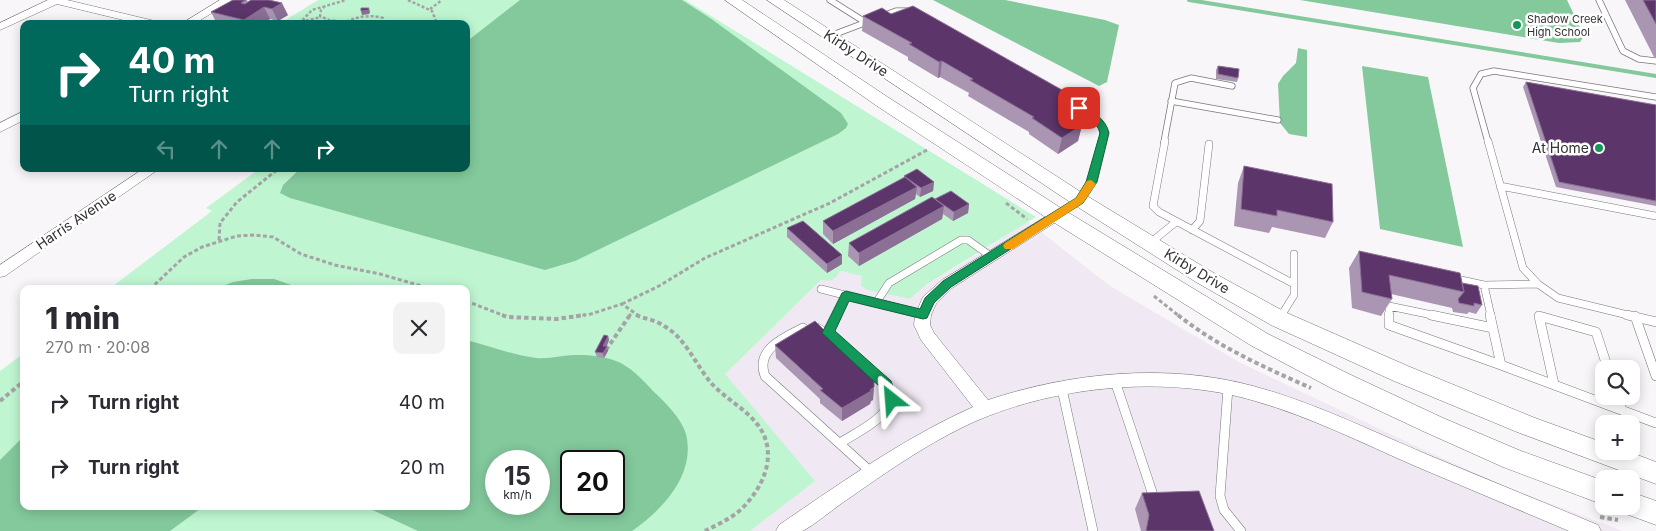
<!DOCTYPE html>
<html lang="en">
<head>
<meta charset="utf-8">
<style>
  body { margin:0; font-family:Inter,sans-serif; background:#f2f2f3; color:#2b2b33; height:100vh; display:flex; flex-direction:column; font-size:19px; white-space:nowrap }
  * { box-sizing:border-box; margin:0 }
  p { font-size:16px; color:#7c7c81 }
  .icon { flex:none; width:28px; height:28px; fill:none; stroke:currentColor; stroke-width:2; stroke-linecap:round; stroke-linejoin:round }
  .map { position:relative; flex:1; overflow:hidden }
  .details { position:absolute; left:20px; top:285px; width:450px; height:225px; display:flex; flex-direction:column; background:#fff; border-radius:10px; box-shadow:0 2px 12px #0003 }
  .details>* { flex:none }
  .banner { position:absolute; left:20px; top:20px; width:450px; height:152px; border-radius:10px; box-shadow:0 2px 12px #0003; background:#00695c; color:#fff; overflow:hidden }
  .buttons { position:absolute; left:1595px; top:360px; display:grid; gap:10px }
  .buttons a { display:grid; place-items:center; width:45px; height:45px; border-radius:10px; background:#fff; box-shadow:0 2px 12px #0003; font-size:25px }
  .speed { position:absolute; left:485px; top:450px; display:flex; gap:10px; font-size:25px; font-weight:700; text-align:center }
  .speed>* { display:grid; place-content:center; width:65px; height:65px; border-radius:50%; background:#fff; box-shadow:0 2px 12px #0003; line-height:1 }
  .speed small { font-size:12px; font-weight:400 }
  .speed .limit { border:2px solid #111; border-radius:8px; background:#fff; color:#111 }
  .pin { position:absolute; display:grid; place-items:center; width:42px; height:42px; color:#fff; margin:-21px; border-radius:10px; box-shadow:0 2px 8px #0006 }
  .me { position:absolute; width:55px; margin:-28px; rotate:332deg; stroke-linejoin:round; filter:drop-shadow(0 0 4px #0008) }
  .turn { display:flex; align-items:center; gap:18px; height:105px; padding:0 25px; font-size:22px }
  .turn .icon { width:65px; height:65px; stroke-width:2.5 }
  .turn b { display:block; font-size:35px; line-height:42px }
  .lanes { display:flex; align-items:center; height:48px; padding:0 25px; background:#0003; justify-content:center; gap:25px; direction:ltr }
  .lanes .off { opacity:.35 }
  .round { display:grid; place-items:center; flex:none; width:52px; height:52px; border-radius:10px; background:#f2f2f3 }
  .summary { display:flex; align-items:center; justify-content:space-between; height:85px; padding:0 25px }
  h1 { font-size:30px; font-weight:800; line-height:38px }
  ul { padding:0; list-style:none }
  li { display:flex; align-items:center; gap:15px; height:65px; padding:0 25px }
  li div { flex:1 }
  li b { display:block; font-size:19px }
  li em { font-style:normal }
  .map>svg:first-child { display:block }
</style>
</head>
<body>
<div class="map">
<svg width="1656" height="531" viewBox="0 0 1656 531">
  <rect width="100%" height="100%" fill="#f9f6fa"/>
  <path fill="#f0e8f2" d="M1027,221l83,65 129,76 187,89 83,37 114,43h-873l64,-50 -90,-107 97,-94 5,1 13,-10 19,4 4,1 5,14 43,9 17,-15 56,-33z"/>
  <path fill="#bff6d1" fill-rule="evenodd" d="M318,0h367l351,217 -109,67 -17,15 -43,-9 -6,-4 1,-10 -22,-5c-5,9 -9,11 -19,9l-96,94 90,107 -65,50h-750v-160l24,-18v153h442v-217h-357l103,-78 -6,-3 53,-39h207v-145h-187zM496,461h43v43h-43zM571,461h43v43h-43z"/>
  <path fill="#83c99c" fill-rule="evenodd" d="M520,0h162l28,18 131,95 7,11 -2,4 -8,6 -263,127 -30,9 -255,-72 -10,-5 3,-8 17,-16h166v-127z
    M933,0h72l100,20 14,5 -12,57 -8,4z
    M1300,0h267l17,36 -4,6 -21,1z
    M1298,48l9,2v87l-18,-3 -9,-11 -2,-39 5,-8 13,-13z
    M1362,66l66,11 35,170 -83,-18z
    M252,279h22l29,10h-88l18,-7z
    M466,340c24,6 46,15 70,18 9,1 18,-1 27,-2 16,-2 37,-1 53,5 14,5 28,20 38,31 12,11 27,26 32,42 10,41 -24,76 -54,97h-214l-54,-25h102zM539,461v43h-43v-43zM614,461v43h-43v-43z
    M24,436v70h180l-34,25h-170v-71z"/>
  <g fill="none" stroke-linecap="round" stroke-linejoin="round">
    <path stroke="#83c99c" stroke-width="4" d="M1189,0l467,76"/>
    <g stroke="#787679" stroke-width="7">
      <path id="service-far2" d="M830,0l35,22
        M1599,0l24,51 16,8 17,2
        M830,36l66,-25h14
        M1171,101l107,19
        M1076,107c15,9 31,15 26,35
        M1164,142l11,-59 16,-5 41,8
        M1488,142l-15,-54 8,-14 13,-3 162,26"/>
    </g>
    <g stroke="#787679" stroke-width="8">
      <path id="service-far1" d="M1165,141l-12,65 6,6 135,72
        M1488,141l35,127 15,16 20,14 74,18
        M1500,186l156,30
        M1080,200l12,-18 10,-41
        M1192,230l8,-9 9,-77
        M1150,243l26,-21
        M1452,278l32,7
        M821,289l102,26
        M876,303l13,-20 72,-43h7l24,17
        M836,316l10,-20
        M1281,316l13,-21v-41
        M1389,316v-10l48,10
        M1491,316l-7,-31 54,-1"/>
    </g>
    <g stroke="#787679" stroke-width="10">
      <path id="service" d="M1389,315v10l112,40 -11,-50
        M1431,315l62,13
        M1627,315l29,7
        M1635,316l21,60
        M1279,319l3,-4
        M803,328c-20,10 -48,22 -38,48l107,97
        M817,328l18,10 51,47c18,27 -28,46 -46,58
        M828,333l9,-18
        M1501,365l155,58
        M1115,381l40,120
        M1554,384l-15,-68 57,16 12,37
        M1228,388l-8,108 4,14 17,21
        M1062,389l31,142
        M1618,396l4,14"/>
    </g>
    <g stroke="#787679" stroke-width="1">
      <path id="minor" d="M48,0h19l92,22 1,2h-20l-83,-20 -57,26v-7z
        M220,0h13l-39,24h-13z
        M24,111v9l-24,12v-9z
        M143,169h16l-154,107 -5,1v-12z
        M1057,210l5,2 2,3 -2,3 -110,70 -16,16 -5,11 -1,10 4,8 54,67c84,-28 180,-37 265,-14 60,16 116,44 173,68 57,24 115,47 172,71l3,6h-32c-51,-22 -103,-43 -154,-65 -53,-23 -104,-49 -160,-65 -90,-27 -206,-15 -290,25 -41,20 -80,47 -117,73 -10,6 -37,29 -46,32 -7,0 -18,0 -26,0l3,-6c63,-43 125,-87 194,-118l-52,-67 -7,-15 1,-10 8,-18 19,-17z"/>
    </g>
    <g stroke="#787679" stroke-width="1">
      <path id="secondary" d="M725,0h17l147,98 175,112 204,124 83,41 92,43 78,33 83,30v24l-101,-38 -78,-35 -92,-43 -81,-43 -202,-126 -173,-114z
        M767,0h17l303,196 125,76 75,41 123,54 125,51 69,25v8h23l29,11v22l-139,-52 -123,-51 -123,-56 -75,-43 -123,-78z
        M1631,492l25,9v24l-35,-13 -3,-6h13z"/>
    </g>
    <path stroke="#a5a3a6" stroke-width="2.5" stroke-dasharray="3 2" stroke-linecap="butt" d="M408,0l24,11 4,10 -2,3
      M325,6l-4,4 -1,6 9,4 16,2
      M430,9l12,-9
      M301,22l20,-5
      M299,24l13,-14 34,-10
      M342,24c13,-7 26,-10 41,-6l3,6"/>
    <path stroke="#a5a3a6" stroke-width="3" stroke-dasharray="4 2.5" stroke-linecap="butt" d="M1006,203l21,16
      M219,240l1,-17 17,-21 41,-33
      M150,289l34,-32 18,-10 35,-11 17,-1 19,2 28,17 34,11 45,9 52,15
      M1154,296l25,20
      M466,301l39,15
      M622,304l37,-18 46,-28 125,-55 97,-53
      M576,316l15,-2 31,-10 17,12
      M629,316l2,-2"/>
    <path stroke="#a5a3a6" stroke-width="4" stroke-dasharray="4.5 3" stroke-linecap="butt" d="M502,315l5,2 50,2 28,-4
      M636,315c9,4 20,5 28,11 22,12 32,40 48,58 15,16 36,26 48,44 19,29 1,64 -22,84 -10,8 -22,13 -33,19
      M1178,315c40,32 86,52 133,73
      M606,350l24,-35
      M0,401l24,-20
      M1600,517l18,3"/>
    <use href="#service-far2" stroke="#fff" stroke-width="5.5"/>
    <use href="#service-far1" stroke="#fff" stroke-width="7"/>
    <use href="#service" stroke="#fff" stroke-width="9"/>
    <use href="#minor" fill="#fff" fill-rule="evenodd"/>
    <use href="#secondary" fill="#fff" fill-rule="evenodd"/>
  </g>
  <path fill="#aa96b2" d="M233,0h14l1,2 3,-2 37,15 -10,6 -8,-2 -8,5h-45l-6,-12z
    M1625,0h31v57h-2z
    M891,14l194,89 -3,16 -6,3 6,3 -4,16 -20,13 -29,-20v-2l-61,-36 1,-3 -29,-16 -2,1 -30,-18v-3l-46,-26 1,-15z
    M1218,66l20,12 -1,4 -21,-3v-9z
    M1526,82l130,23v101l-100,-19 -33,-100z
    M1244,166l89,56 -8,16 -53,-11 -3,6 -35,-7 4,-43z
    M904,176l30,6 -1,9 -13,6 -4,-3 -1,5 -82,45 -10,-10v-13l81,-43z
    M935,200l34,4 -1,9 -15,8 -10,-7 -1,5 -83,47 -11,-10 1,-13z
    M787,228l55,36 -15,9 -40,-36z
    M1359,251l103,32 20,22 -6,9 -7,-2 -2,2 -14,-2 -1,-4 -61,-14 1,5 -11,17 -29,-8 -3,-40z
    M608,336l1,4 -2,6 1,5 -4,7 -7,-1 -2,-5z
    M828,337l46,42 -1,21 -2,1 -1,3 -28,17 -22,-18v-4l-44,-41 -1,-13z
    M1142,493l72,38h-73l-6,-22z"/>
  <path fill="#8b6f95" d="M282,3l6,12 -10,6 -6,-12z
    M264,7l6,12 -8,5h-16l-2,-4z
    M369,8l1,4 -1,2 -7,1 -1,-4z
    M942,61l-2,16 -2,1 1,-16z
    M1085,103l-3,16 -22,12 4,-16z
    M1082,125l-4,16 -20,13 4,-16z
    M934,182l-1,9 -13,6 1,-9z
    M917,187l-2,12 -82,45v-13z
    M969,204l-1,9 -15,8 1,-9z
    M944,206l-2,13 -83,47v-13z
    M842,255v9l-15,9v-9z
    M608,336l1,4 -4,9 2,-3 1,5 -4,7 -1,-5v-7z
    M874,387l-1,13 -2,1 -1,3 -28,17v-13z"/>
  <path fill="#5c356a" stroke="#8b6f95" d="M233,0h13l-5,3 4,1 6,-4h18l13,3 -10,6 -8,-2 -20,13 -33,-8z
    M1643,0h13v24z
    M913,6l172,97 -21,12 18,10 -20,13 -30,-20 2,-1 -64,-37 3,-1 -31,-18 -3,1 -30,-18 3,-1 -49,-27 19,-8 9,6z
    M361,8h8l-1,2 -7,1z
    M1218,66l21,3 -1,9 -20,-4z
    M1526,82l130,23v96l-97,-19z
    M1244,166l88,18 1,38 -56,-12v6l-36,-7z
    M917,169l17,13 -13,6 -17,-12z
    M905,177l12,10 -84,44 -10,-10z
    M951,191l18,13 -15,8 -19,-13z
    M932,197l12,9 -85,47 -10,-10z
    M803,221l39,34 -15,9 -40,-36z
    M1359,251l101,22 4,19 -75,-17 3,24 -30,-7z
    M1462,283l16,3 4,19 -8,-2v3l-15,-3 -1,-4 6,-7z
    M815,321l13,13 -2,1 33,30 2,-1 13,15v8l-4,3 1,1 -29,17 -22,-18 3,-1 -48,-44z
    M604,335l4,1 -5,10h4l-4,7 -8,-1z
    M1199,491l15,40h-68l3,-16 -7,-22z"/>
  <path fill="#129858" stroke="#0c6339" d="M1079,106c13,4 27,13 30,27l-12,49 -14,21 -132,84 -17,16 -7,15 -4,1 -74,-18 -14,30 56,50 7,19 -2,4 -4,2 -5,-2 -7,-17 -58,-54 20,-40 4,-2 74,18 5,-11 18,-17 133,-83 10,-16 14,-49c-3,-12 -14,-16 -24,-23l-2,-2z"/>
  <path fill="#f59e0b" d="M1091,180l5,4 -13,19 -70,46h-8l-2,-3 2,-3 71,-45 11,-17z"/>
  <g fill="#129858" stroke="#fff" stroke-width="2">
    <circle cx="1517" cy="25" r="5"/>
    <circle cx="1599" cy="148" r="5"/>
  </g>
  <g text-anchor="middle" stroke-width="5" stroke-linejoin="round" paint-order="stroke">
    <g font-size="11" fill="#333233" stroke="#fff" text-anchor="start">
      <text x="1527" y="23">Shadow Creek<tspan x="1527" dy="13">High School</tspan></text>
    </g>
    <g font-size="14" fill="#333233" stroke="#fff">
      <text transform="translate(856 53) rotate(33)" y="5">Kirby Drive</text>
      <text transform="translate(76 220) rotate(-34)" y="5">Harris Avenue</text>
      <text transform="translate(1197 271) rotate(31)" y="5">Kirby Drive</text>
    </g>
    <g font-size="14" fill="#333233" stroke="#fff" text-anchor="end">
      <text x="1589" y="153">At Home</text>
    </g>
  </g>
</svg>
<div class="buttons">
<a><svg class="icon" aria-label="search" viewBox="0 0 24 24"><circle cx="10" cy="10" r="6"/><path d="M15 15l6 6"/></svg></a>
<a>+</a>
<a>−</a>
</div>
<div class="speed"><div>15<small>km/h</small></div><div class="limit">20</div></div>
<div class="pin" style="left:1079px;top:108px;background:#d93025"><svg class="icon" aria-label="arrive" viewBox="0 0 24 24"><path d="M6 21V4h12l-3 4 3 4H6"/></svg></div>
<svg class="me" style="left:892px;top:400px" viewBox="-20 -20 40 40"><path d="M0-17L14 15 0 8-14 15z" fill="#129858" stroke="#fff" stroke-width="4"/></svg>
<div class="banner">
<div class="turn"><svg class="icon" aria-label="right" viewBox="0 0 24 24"><path d="M7 20v-9h11M14 6l5 5-5 5"/></svg><div><b>40 m</b>Turn right</div></div>
<div class="lanes"><svg class="icon off" aria-label="left" viewBox="0 0 24 24"><path d="M17 20v-9H6M10 6l-5 5 5 5"/></svg><svg class="icon off" aria-label="ahead" viewBox="0 0 24 24"><path d="M12 20V5M6 11l6-6 6 6"/></svg><svg class="icon off" aria-label="ahead" viewBox="0 0 24 24"><path d="M12 20V5M6 11l6-6 6 6"/></svg><svg class="icon" aria-label="right" viewBox="0 0 24 24"><path d="M7 20v-9h11M14 6l5 5-5 5"/></svg></div>
</div>
<section class="details">
<div class="summary"><div><h1>1 min</h1><p>270 m · 20:08</p></div><a class="round"><svg class="icon" aria-label="close" viewBox="0 0 24 24"><path d="M6 6l12 12M18 6L6 18"/></svg></a></div>
<ul>
<li><svg class="icon" aria-label="right" viewBox="0 0 24 24"><path d="M7 20v-9h11M14 6l5 5-5 5"/></svg><div><b>Turn right</b></div><em>40 m</em></li>
<li><svg class="icon" aria-label="right" viewBox="0 0 24 24"><path d="M7 20v-9h11M14 6l5 5-5 5"/></svg><div><b>Turn right</b></div><em>20 m</em></li>
</ul>
</section>
</div>
</body>
</html>
